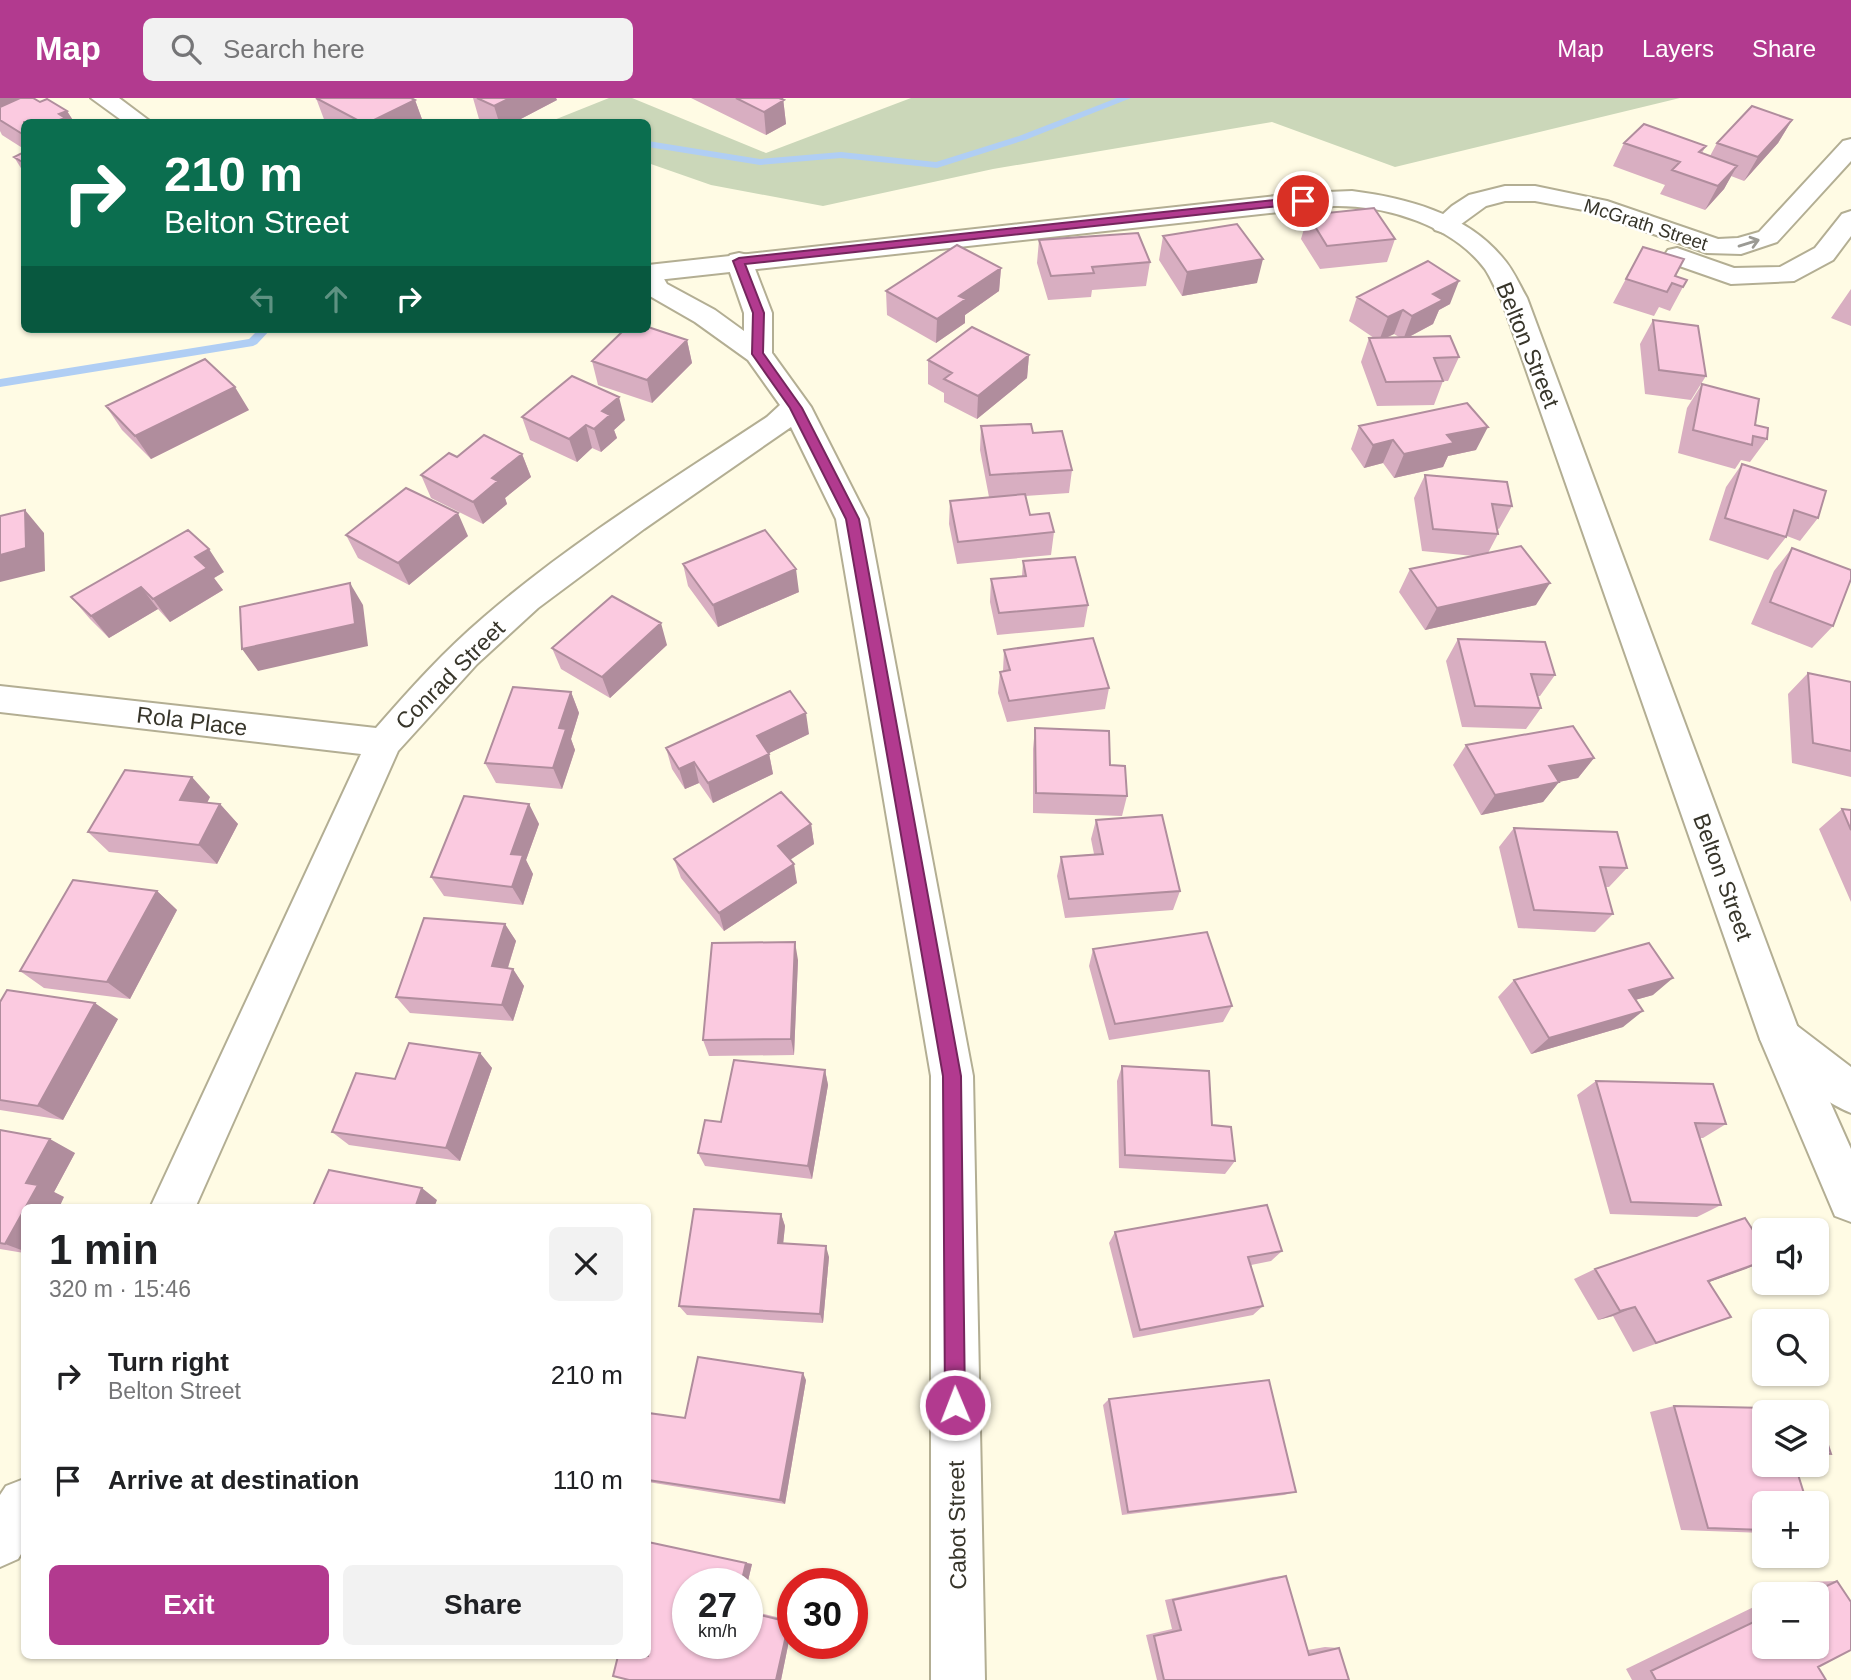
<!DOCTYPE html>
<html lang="en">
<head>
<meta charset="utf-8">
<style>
  body { margin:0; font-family:Arial,sans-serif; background:#f2f2f2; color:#202124; height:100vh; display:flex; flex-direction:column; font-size:26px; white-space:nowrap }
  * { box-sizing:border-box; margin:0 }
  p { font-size:23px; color:#757577 }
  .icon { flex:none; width:38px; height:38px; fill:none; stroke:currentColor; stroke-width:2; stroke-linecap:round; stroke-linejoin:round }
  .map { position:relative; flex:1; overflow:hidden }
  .panel { position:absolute; left:21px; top:1106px; width:630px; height:455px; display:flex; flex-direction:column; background:#fff; border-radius:10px; box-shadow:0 2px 5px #0004 }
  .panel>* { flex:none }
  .banner { position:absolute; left:21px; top:21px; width:630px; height:214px; border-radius:10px; box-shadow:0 2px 5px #0004; background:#0b6e4f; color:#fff; overflow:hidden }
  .controls { position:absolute; left:1752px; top:1120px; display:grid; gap:14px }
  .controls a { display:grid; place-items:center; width:77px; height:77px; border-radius:10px; background:#fff; box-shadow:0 2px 5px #0004; font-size:35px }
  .speed { position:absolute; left:672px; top:1470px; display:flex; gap:14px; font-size:35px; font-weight:700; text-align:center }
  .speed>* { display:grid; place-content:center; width:91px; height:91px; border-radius:50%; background:#fff; box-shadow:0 2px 5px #0004; line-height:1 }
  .speed small { font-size:18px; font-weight:400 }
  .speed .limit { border:10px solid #d22; background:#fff; color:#111 }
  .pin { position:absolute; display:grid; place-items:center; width:60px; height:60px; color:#fff; margin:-30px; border:4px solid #fff; border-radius:50%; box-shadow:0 2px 7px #0007 }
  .me { position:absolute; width:77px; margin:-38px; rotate:359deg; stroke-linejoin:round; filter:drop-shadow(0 0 5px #0008) }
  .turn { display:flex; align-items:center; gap:24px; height:147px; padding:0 28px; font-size:32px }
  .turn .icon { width:91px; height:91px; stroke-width:2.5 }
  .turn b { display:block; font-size:49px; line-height:60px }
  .lanes { display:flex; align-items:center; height:66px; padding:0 28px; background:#0003; justify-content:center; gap:35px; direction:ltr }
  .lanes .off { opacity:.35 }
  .round { display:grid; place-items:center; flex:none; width:74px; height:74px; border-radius:10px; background:#f2f2f2 }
  .summary { display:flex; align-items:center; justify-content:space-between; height:119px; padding:0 28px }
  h1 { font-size:42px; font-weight:800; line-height:52px }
  .button { display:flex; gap:14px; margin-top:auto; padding:14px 28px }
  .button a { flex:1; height:80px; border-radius:10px; background:#b23a8f; color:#fff; font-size:28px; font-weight:800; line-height:80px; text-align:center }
  .button a+a { background:#f2f2f2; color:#202124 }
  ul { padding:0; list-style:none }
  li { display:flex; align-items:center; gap:21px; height:105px; padding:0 28px }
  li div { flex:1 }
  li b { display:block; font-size:26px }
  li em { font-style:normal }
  header { display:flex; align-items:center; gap:42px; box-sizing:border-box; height:98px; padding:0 35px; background:#b23a8f; color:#fff }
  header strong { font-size:33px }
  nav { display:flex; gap:38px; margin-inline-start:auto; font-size:24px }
  .search { width:490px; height:63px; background:#f2f2f2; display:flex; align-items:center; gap:18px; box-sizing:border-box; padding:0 24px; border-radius:10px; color:#757577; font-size:26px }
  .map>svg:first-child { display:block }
</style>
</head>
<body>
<header>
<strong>Map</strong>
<div class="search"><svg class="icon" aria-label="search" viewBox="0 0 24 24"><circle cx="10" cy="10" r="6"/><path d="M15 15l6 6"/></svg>Search here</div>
<nav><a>Map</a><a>Layers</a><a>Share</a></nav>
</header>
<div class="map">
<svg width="1851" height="1582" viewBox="0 0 1851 1582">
  <rect width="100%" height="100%" fill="#fffbe4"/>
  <path fill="#cbd7b9" d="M609,0h23l134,55 145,-55h769l-285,69 -123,-45 -279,47 -170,37 -112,-21 -63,-22v-41h-99z"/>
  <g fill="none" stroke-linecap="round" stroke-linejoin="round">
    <path fill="#b0cef4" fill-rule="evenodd" d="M1117,0h14l-106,42 -88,28 -96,-10 -81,7 -112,-18v-6l112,18 81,-7 95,10 83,-26z
      M259,231h12l-14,15 -4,2 -253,41v-8l249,-40z"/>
    <g stroke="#b3ae93" stroke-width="4">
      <path id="minor" d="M1851,41v22l-74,81 -36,12 -34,-1 -118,-42 -54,-10h-30l-19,5 -33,24 -9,3 -9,-3 -4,-5 21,-19 17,-11 36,-9h30l72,15 111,38 20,-1 21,-6 84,-91z
        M1851,113v25l-18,24 -39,21 -63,3 -63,-22 -4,-6 4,-6 9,-2 57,20 46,-1 35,-19 27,-34z
        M739,155l9,2 4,6 20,52v40l39,54 57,112 105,557 12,604h-54v-604l-95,-557 -45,-92 -147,102 -106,79 -61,56 -79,87 -203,457h-45l211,-454 -361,-42v-26l376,42c34,-39 68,-77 108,-111 87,-75 186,-136 283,-200l13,-12 -32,-45 -53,-38 -47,-27v-30l9,2 10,17 48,26 29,21v-18l-18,-52 4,-6z
        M1781,922l15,5 55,42v46c-26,-10 -79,-49 -91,-74l6,-14z
        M24,1381v70l-6,10 -18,8v-72l6,-9z"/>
    </g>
    <g stroke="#b3ae93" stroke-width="4">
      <path id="tertiary" d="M91,0h28l32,24h-27z
        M1352,93c54,7 113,22 150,66 11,12 17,27 25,41l275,741 49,110v73l-16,-6 -75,-177 -259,-741c-6,-9 -10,-20 -16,-29 -33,-44 -99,-64 -151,-63l-686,75v-16l655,-72z"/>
    </g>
    <use href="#minor" fill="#fff" fill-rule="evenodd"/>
    <use href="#tertiary" fill="#fff" fill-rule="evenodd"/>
  </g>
  <path fill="#d8aec1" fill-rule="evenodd" d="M0,0l40,4 27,9 7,11h-50v27l-22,-14 -2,-4z
    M316,0l99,2 8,22h-98z
    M473,0h83l1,2 -42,22h-29l-7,-3z
    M691,0h92l3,26 -20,11z
    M1792,22l-14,23 -34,38 -13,-5 -7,13 -19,21 -45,-16 5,-9 -52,-19 11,-23 82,3 -4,7 8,3 7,-13z
    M24,54v21l-10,-16z
    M1308,117l87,24 -8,23 -67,7 -19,-30z
    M1163,138l94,47 -75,13 -23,-36z
    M1039,142l111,22 -4,24 -54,4 -1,7 -43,3 -11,-37z
    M1643,149l32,29 8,11 -13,24 -11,-4 -5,9 -41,-13z
    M1001,170l-2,23 -34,24v8l-29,20 -49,-28 -1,-24z
    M1851,191v37l-20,-8z
    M1357,199l93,7 -11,6 -6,14 -24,13 50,20 -11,24h-5l-9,24 -57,1 -16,-44 8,-24h5l-25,-17zM1394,236l5,3 -13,1z
    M1653,222l53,56 -15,24 -46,-6 -5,-50z
    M687,242l5,23 -40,40 -54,-18 -6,-24z
    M1029,257l-2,23 -50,41 -33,-17v-9l-16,-9v-24z
    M1702,286l53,41 12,14 -17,23 -9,-2 -6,9 -57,-16 9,-45z
    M106,308l143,4 -98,49 -29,-29z
    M522,319l103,3 -11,10 3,8 -16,14 -9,-4 -15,14 -47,-22z
    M981,328l52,7 39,37 -3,23 -44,3 5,19 24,17 -3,23 -94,9 -8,-40 1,-23 39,-4 -9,-47z
    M1359,328l117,24 -28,6 -5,11 -49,11 -11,-15 -19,5 -13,-19z
    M522,356l9,23 -26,21 2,6 -24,20 -52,-26 -10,-23z
    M1742,366l76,54 -18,23 -13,-5 -19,24 -59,-20 17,-53z
    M1425,377l87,31 -13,23 -2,-1 1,6 -10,19 48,52 -111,25 -26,-38 11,-23 64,-13 -52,-5 -8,-53z
    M346,437l122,1 -59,49 -51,-27z
    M1792,450l41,78 -21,22 -61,-24 23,-53z
    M1023,463l65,44 -4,22 -87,8 -7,-33 1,-23 31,-3z
    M683,466l116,28 -81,35 -30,-41z
    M224,474l-10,6 9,12 -53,32 -12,-13 -49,29 -19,-19 -19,-22z
    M1458,541l97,36 -15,21h-3l4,12 -15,21 -64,-2 -16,-66z
    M667,547l-57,53 -49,-29 -9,-21z
    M1004,552l105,38 -4,21 -98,13 -9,-29 2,-21 3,-1z
    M1808,575l43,9v95l-59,-14 -4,-69z
    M571,594l8,21 -8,26 4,11 -13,39 -66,-6 -11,-20z
    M1035,630l75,37 17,31 -5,20 -89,-3v-64z
    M809,636l-40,19 4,21 -60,29 -14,-20 -14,6 -13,-20 -6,-21z
    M1466,647l128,13 -16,20 -19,4 -16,20 -62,13 -28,-50z
    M210,699l-3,6 13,1 18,20 -21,40 -108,-12 -21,-20z
    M529,706l10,20 -13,36 7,14 -10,31 -79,-9 -13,-19z
    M1842,711l9,1v92l-32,-73z
    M1096,722l84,71 -7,19 -108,8 -8,-42 4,-19 33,-3 -3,-15z
    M811,726l3,20 -24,16 7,23 -73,48 -43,-53 -7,-19z
    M1514,730l113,40 -18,19h-3l7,27 -18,18 -77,-4 -19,-81z
    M157,793l20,19 -47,89 -86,-11 -24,-17z
    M505,826l11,17 -8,27 5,1 11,17 -11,35 -103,-8 -14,-16z
    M1093,851l139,57 -9,16 -114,18 -20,-74z
    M798,862l-4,95 -85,1 -6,-16z
    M1514,882l139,15 -18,5 -12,27 -92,27 -33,-57z
    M0,904l118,17 -55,101 -63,-10z
    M480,955l12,15 -32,93 -111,-16 -17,-13 63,-53z
    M1122,968l113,95 -10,13 -106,-6 -2,-87z
    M825,972l3,15 -16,94 -107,-13 -7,-13 23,-31z
    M1596,983l130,43 -23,14h-3l21,67 -24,12 -87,-3 -33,-119z
    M0,1032l75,23 -21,39 10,5 -40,11v45l-24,-4z
    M781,1116l4,12 -2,18 46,13 -6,66 -136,-8 -8,-9z
    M1115,1134l167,19 -11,10 -20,4 12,41 -10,9 -120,23 -24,-95z
    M1764,1163l-55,21 22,35 -98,35 -20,-36 -15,4 -24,-41 21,-10z
    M806,1282l-21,124 -137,-22v-69l37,5z
    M1109,1301l187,93 -12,3 -162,20 -19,-110z
    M1674,1308l142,3 15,45 -15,2v-44h-52v53h31l12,38h-43v30l-83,-3 -31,-118z
    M648,1444l104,22 -5,21v-1h-59l59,59v-33l46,11 -12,59h-152z
    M1286,1478l22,74 17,-3 14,1 10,32h-192l-11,-45 26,-6 -7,-29 108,-23z
    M1837,1483l-19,86 8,13h-194l-6,-11 138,-67v45l52,-53h-36l26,-12z"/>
  <path fill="#b08d9d" d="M0,0h32l-32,22z
    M510,0h46l1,2 -42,22h-16l-5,-16z
    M774,0h9l3,26 -20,11 -2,-23z
    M415,2l8,22h-53z
    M67,13l7,11h-20l5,-8z
    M1792,22l-14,23 -34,38 14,-24z
    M1737,68l-13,23 -19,21 13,-24z
    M1263,161l-6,24 -75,13 5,-24z
    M1001,170l-2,23 -34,24v8l-29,20 1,-24 22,-23z
    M1459,183l-9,23 -11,6 -6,14 -30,16 9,-24 21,-22z
    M1403,212l-9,24 -15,7 9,-24z
    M687,242l5,23 -40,40 -5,-23z
    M1029,257l-2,23 -50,41 1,-23z
    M235,289l14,23 -98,49 -16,-23z
    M619,299l6,23 -11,10 3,8 -16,14 -7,-23 8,-18z
    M586,327l6,23 -15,14 -8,-23z
    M1488,329l-12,23 -28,6 -5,11 -49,11 10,-24 43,-19z
    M1393,342l-10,23 -19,5 9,-23z
    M522,356l9,23 -26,21 2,6 -24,20 -10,-22 19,-24z
    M25,412l19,23 1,38 -45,11v-27z
    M458,415l10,23 -59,49 -11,-22z
    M209,451l15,23 -10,6 9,12 -53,32 -17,-23 42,-42z
    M796,471l3,23 -81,35 -5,-22z
    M350,485l13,22 5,41 -110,25 -16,-22z
    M1550,485l-14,22 -111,25 12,-22z
    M141,489l17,22 -49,29 -18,-22z
    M661,525l6,22 -57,53 -8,-21z
    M571,594l8,21 -8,26 4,11 -13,39 -9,-21 6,-40z
    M806,615l3,21 -48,23 -4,-21z
    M769,656l4,20 -60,29 -5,-20z
    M1594,660l-16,20 -44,9 15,-21z
    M694,664l5,21 -14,6 -6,-20z
    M192,679l18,20 -12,23 -18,-20z
    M1559,684l-16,20 -62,13 14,-20z
    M220,706l18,20 -21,40 -18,-19z
    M529,706l10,20 -13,36 7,14 -10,31 -11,-18 -1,-33z
    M811,726l3,20 -32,21 -4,-19z
    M794,766l3,19 -73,48 -5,-18z
    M157,793l20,19 -47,89 -23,-17z
    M505,826l11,17 -13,42 -11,-17z
    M795,844l3,18 -4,95 -3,-16z
    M513,871l11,17 -11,35 -11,-16z
    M1673,880l-20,17 -43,12 19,-17z
    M95,905l23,16 -55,101 -25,-14z
    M1643,913l-20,16 -92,27 18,-16z
    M480,955l12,15 -32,93 -14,-13z
    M825,972l3,15 -16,94 -4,-13z
    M50,1041l25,14 -21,39 10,5 -5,11h-34l1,-25z
    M422,1090l15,12 -3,8h-19z
    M24,1111v42l-19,-7z
    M781,1116l4,12 -3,28 -4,-11z
    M826,1148l3,11 -6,66 -3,-9z
    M1764,1163l-18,8 -62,22 24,-10z
    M1635,1209l-22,9 -15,4 22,-9z
    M803,1275l3,7 -21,124 -5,-4z
    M746,1465l6,1 -5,21v-1h-6z
    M793,1523l-12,59h-5l13,-58z"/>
  <path fill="#fbcae0" stroke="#b08d9d" stroke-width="2" d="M20,0h13l7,4 7,-3 20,12 -8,3 6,4 -11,4h-30v13l-24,-15v-13z
    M316,0h95l4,2 -45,22h-9z
    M477,0h33l-16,8z
    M736,0h43l5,2 -20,12z
    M1752,8l40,14 -34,37 -41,-14z
    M1644,26l62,22 -7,6 38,14 -19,20 -46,-16 8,-8 -56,-19z
    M24,54v11l-10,-6z
    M1374,110l21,31 -68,7 -19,-31z
    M1237,126l26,35 -76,13 -24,-36z
    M1138,135l12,29 -58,5 2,6 -43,3 -12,-36z
    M957,147l44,23 -42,28 7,3 -29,20 -51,-28z
    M1643,149l41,12 -9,17 12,4 -4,7 -11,-4 -5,9 -41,-13z
    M1428,163l31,20 -26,13 10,6 -31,16 -9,-6 -15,7 -31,-20z
    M1653,222l45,6 8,50 -47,-6z
    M648,229l39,13 -40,40 -55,-19 33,-32h23z
    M972,229l57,28 -51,41 -34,-17 8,-6 -24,-13z
    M1450,238l9,21 -25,1 9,23 -57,1 -17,-44z
    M205,261l30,28 -100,49 -29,-30z
    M572,278l47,21 -17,14 8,4 -16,14 -8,-4 -17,14 -47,-22z
    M1702,286l57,15 -4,26 13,3 -1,11 -14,-3 -1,9 -59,-15z
    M1467,305l21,24 -41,8 7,8 -50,11 -11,-14 -20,5 -14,-19z
    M1031,326l2,9 29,-2 10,39 -82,5 -9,-49z
    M484,337l38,19 -30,24 6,3 -25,21 -52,-27 28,-22 8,4z
    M1742,366l84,27 -8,27 -24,-8 -8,27 -61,-19z
    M1425,377l82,7 5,24 -20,-2 6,30 -65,-5z
    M406,390l52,25 -60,50 -52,-28z
    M1025,396l5,21 19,-2 5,19 -96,10 -8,-41z
    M25,412l1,38 -26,7v-39z
    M188,432l21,19 -14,8 12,11 -54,31 -12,-12 -50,29 -20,-19z
    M765,432l31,39 -83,36 -30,-41z
    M1521,448l29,37 -113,25 -27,-39z
    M1792,450l59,22v9l-18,47 -63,-24z
    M1075,459l13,48 -89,8 -8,-34 35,-3 -3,-15z
    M350,485l5,41 -113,25 -2,-42z
    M612,498l49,27 -59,54 -50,-29z
    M1093,540l16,50 -100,13 -9,-29 10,-2 -6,-20z
    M1458,541l87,3 10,33 -24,-1 10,34 -66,-2z
    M1808,575l43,9v69l-38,-8z
    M513,589l58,5 -12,36 7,1 -13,39 -68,-5z
    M790,593l16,22 -49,23 12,18 -61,29 -14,-21 -15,7 -13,-21z
    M1573,628l21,32 -45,8 10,16 -64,13 -29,-50z
    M1035,630l74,3 1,34 15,1 2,30 -91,-3z
    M125,672l67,7 -12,23 40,4 -21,41 -111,-13z
    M781,694l30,32 -33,22 16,18 -75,49 -45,-54z
    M464,698l65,8 -18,50 12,1 -11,32 -81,-10z
    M1842,711l9,1v20z
    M1162,717l18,76 -111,8 -8,-42 42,-3 -7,-34z
    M1514,730l103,4 10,36 -27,-1 13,47 -79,-4z
    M73,782l84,11 -50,91 -87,-11z
    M424,820l81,6 -13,42 21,3 -11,36 -106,-8z
    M1207,834l25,74 -117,18 -22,-75z
    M795,844l-4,97 -88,1 9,-97z
    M1649,845l24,35 -44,12 14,21 -94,27 -35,-58z
    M7,892l88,13 -57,103 -38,-6v-98z
    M409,945l71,10 -34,95 -114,-16 24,-59 39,6z
    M734,962l91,10 -17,96 -110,-13 7,-33 16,2z
    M1122,968l87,5 3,54 19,2 4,34 -110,-6z
    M1596,983l117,3 13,40 -31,-1 26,82 -90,-3z
    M0,1032l50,9 -24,44 12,2 -33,59 -5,-1z
    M329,1072l93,18 -7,20h-103z
    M1267,1107l15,46 -34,6 15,49 -123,24 -25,-98z
    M694,1111l87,5 -3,29 48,3 -6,68 -141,-8z
    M1745,1120l19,29v14l-56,20 23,36 -75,26 -21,-36 -15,4 -25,-42z
    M698,1259l105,16 -23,127 -132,-20v-67l37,5z
    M1269,1282l27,112 -168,20 -19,-113z
    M1674,1308l142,3 15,45 -15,-1v-41h-52v53h31l12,38h-43v27l-56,-2z
    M648,1444l98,21 -5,21h-53v59h59v-31l42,10 -13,58h-147l-16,-4 5,-20h30z
    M1286,1478l23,79 30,-7 10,32h-185l-10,-44 27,-6 -8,-30z
    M1837,1483l14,21v48l-33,17 8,13h-170l-5,-9 113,-54v30h52v-53h-6z"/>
  <defs><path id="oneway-shaft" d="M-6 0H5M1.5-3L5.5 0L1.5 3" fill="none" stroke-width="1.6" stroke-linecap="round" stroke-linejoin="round" transform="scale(1.75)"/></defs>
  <use stroke="#9b9a94" href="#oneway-shaft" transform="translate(1749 145) rotate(-17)"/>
  <path fill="#b23a8f" stroke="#74265d" stroke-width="2" d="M1303,99l4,1v5l-562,61 19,49 -1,40 39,55 57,111 102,557 4,329 -3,7 -7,3 -7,-3 -3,-7 -2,-329 -97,-557 -56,-111 -38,-54 1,-41 -20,-52 6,-3z"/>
  <g text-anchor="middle" stroke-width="5" stroke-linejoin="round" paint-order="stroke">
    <g font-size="19" fill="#37352a" stroke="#fff">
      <text transform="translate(1646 126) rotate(18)" y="7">McGrath Street</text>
    </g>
    <g font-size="23" fill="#37352a" stroke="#fff">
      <text transform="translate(1528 247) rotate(68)" y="8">Belton Street</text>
      <text transform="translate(450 577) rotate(-45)" y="8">Conrad Street</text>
      <text transform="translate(192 623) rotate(7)" y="8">Rola Place</text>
      <text transform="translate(1723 779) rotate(70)" y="8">Belton Street</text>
      <text transform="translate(957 1427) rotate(-91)" y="8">Cabot Street</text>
    </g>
  </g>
</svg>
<div class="controls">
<a><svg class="icon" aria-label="sound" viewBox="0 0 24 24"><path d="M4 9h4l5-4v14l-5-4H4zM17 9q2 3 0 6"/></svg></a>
<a><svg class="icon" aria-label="search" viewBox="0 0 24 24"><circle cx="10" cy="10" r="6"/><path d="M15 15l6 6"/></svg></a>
<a><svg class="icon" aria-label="layers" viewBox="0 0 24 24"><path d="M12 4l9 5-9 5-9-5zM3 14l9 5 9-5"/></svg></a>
<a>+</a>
<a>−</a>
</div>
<div class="speed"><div>27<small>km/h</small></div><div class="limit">30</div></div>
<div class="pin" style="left:1303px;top:103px;background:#d93025"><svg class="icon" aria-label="arrive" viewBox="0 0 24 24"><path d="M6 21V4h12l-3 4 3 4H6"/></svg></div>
<svg class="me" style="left:955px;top:1307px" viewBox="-20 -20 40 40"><circle r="17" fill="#b23a8f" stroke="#fff" stroke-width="3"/><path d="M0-11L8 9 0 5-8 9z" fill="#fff"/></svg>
<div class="banner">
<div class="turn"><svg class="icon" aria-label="right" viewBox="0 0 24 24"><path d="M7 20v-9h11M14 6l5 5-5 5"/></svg><div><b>210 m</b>Belton Street</div></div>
<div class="lanes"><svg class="icon off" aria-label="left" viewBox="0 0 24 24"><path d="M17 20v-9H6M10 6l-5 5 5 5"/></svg><svg class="icon off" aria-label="ahead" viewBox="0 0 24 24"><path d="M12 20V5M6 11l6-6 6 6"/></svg><svg class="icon" aria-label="right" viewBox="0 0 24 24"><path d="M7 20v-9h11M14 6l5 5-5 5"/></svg></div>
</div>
<section class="panel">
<div class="summary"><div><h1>1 min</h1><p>320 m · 15:46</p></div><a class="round"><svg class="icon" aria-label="close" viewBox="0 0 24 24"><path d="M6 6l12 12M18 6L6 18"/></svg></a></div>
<ul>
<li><svg class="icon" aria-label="right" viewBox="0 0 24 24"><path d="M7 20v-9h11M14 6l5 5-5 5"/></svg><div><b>Turn right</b><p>Belton Street</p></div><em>210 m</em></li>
<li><svg class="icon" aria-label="arrive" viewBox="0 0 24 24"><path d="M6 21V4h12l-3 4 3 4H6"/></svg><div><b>Arrive at destination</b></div><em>110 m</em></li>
</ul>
<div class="button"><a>Exit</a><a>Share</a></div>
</section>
</div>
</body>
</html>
